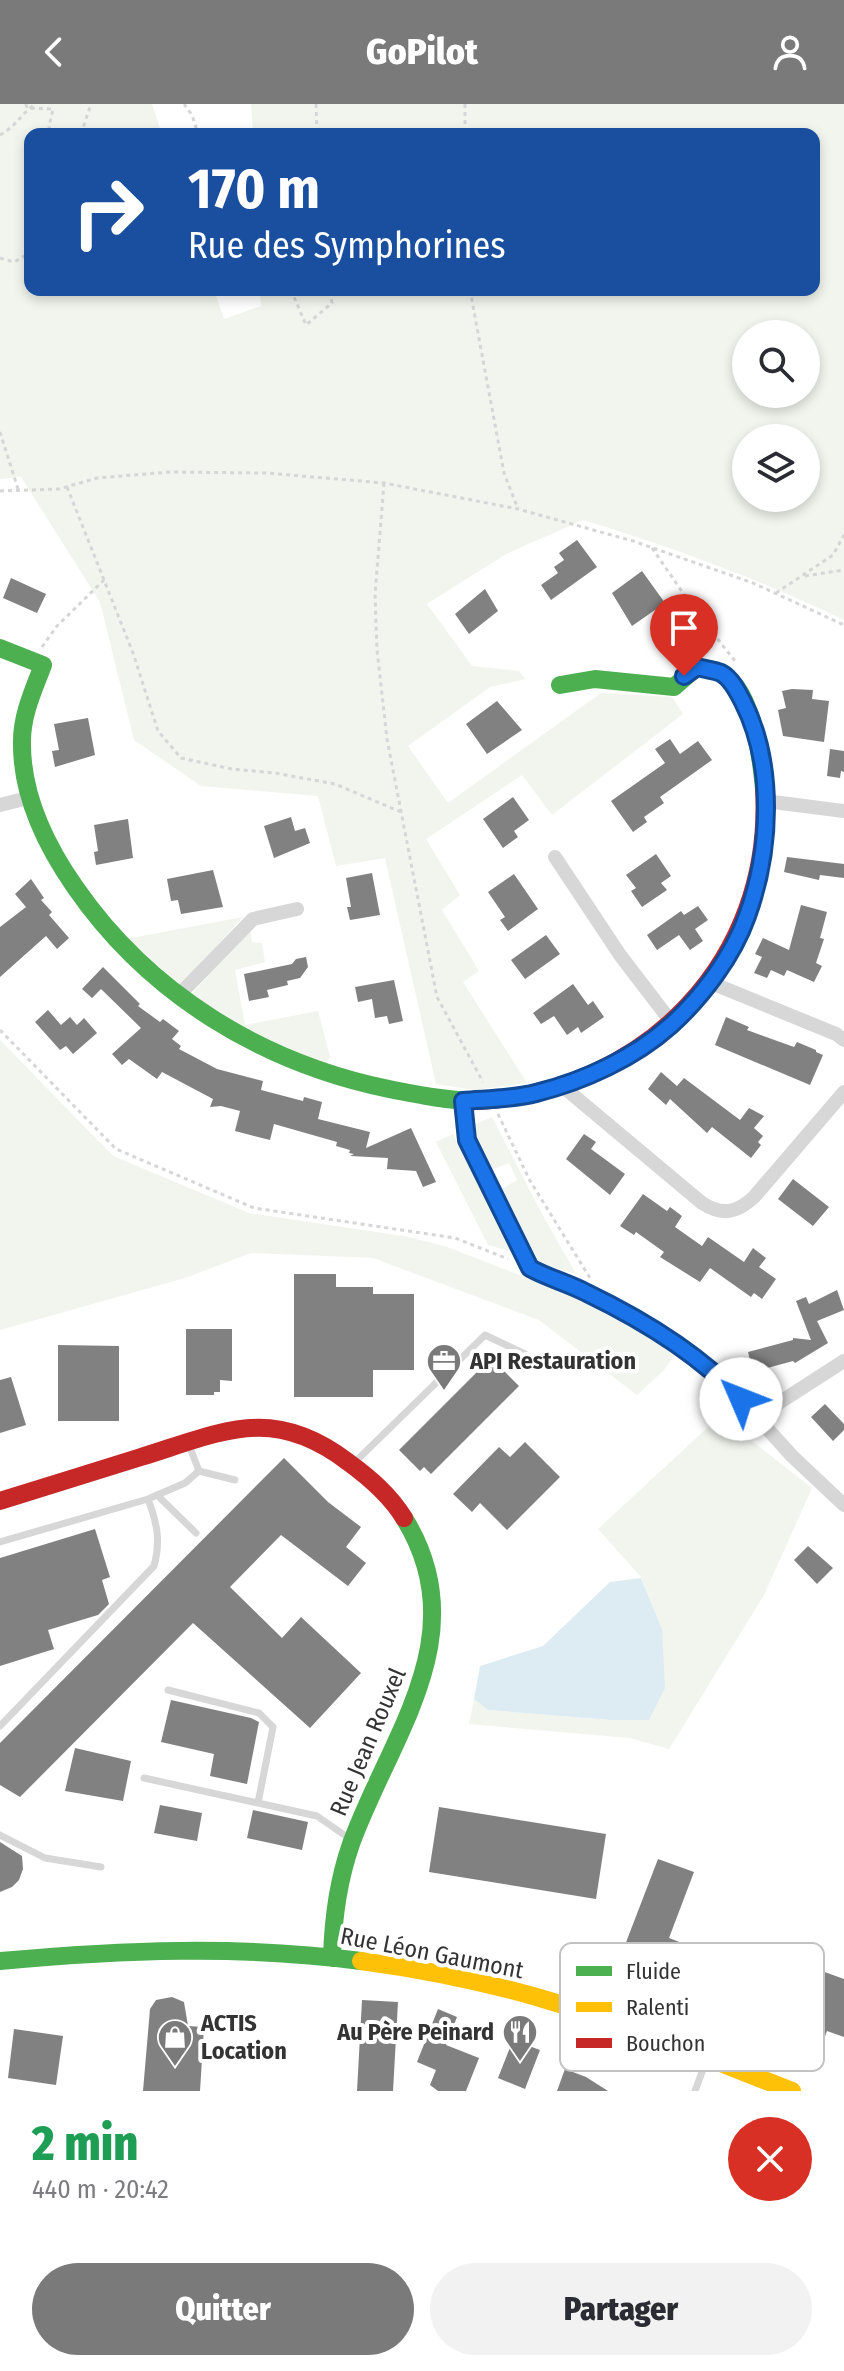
<!DOCTYPE html>
<html lang="fr">
<head>
<meta charset="utf-8">
<style>
  body { margin:0; font-family:"Fira Sans Condensed",sans-serif; background:#f2f2f3; color:#2b2b33; height:100vh; display:flex; flex-direction:column; font-size:30px; white-space:nowrap }
  * { box-sizing:border-box; margin:0 }
  p { font-size:26px; color:#7c7c81 }
  .icon { flex:none; width:44px; height:44px; fill:none; stroke:currentColor; stroke-width:2; stroke-linecap:round; stroke-linejoin:round }
  .map { position:relative; height:1987px; overflow:hidden }
  .drawer { display:flex; flex-direction:column; background:#fff; flex:1 }
  .drawer>* { flex:none }
  .banner { position:absolute; left:24px; top:24px; width:796px; height:168px; border-radius:16px; box-shadow:0 4px 12px #0003; background:#1a4fa0; color:#fff; overflow:hidden }
  .buttons { position:absolute; left:732px; top:216px; display:grid; gap:16px }
  .buttons a { display:grid; place-items:center; width:88px; height:88px; border-radius:50%; background:#fff; box-shadow:0 4px 12px #0003; font-size:40px }
  .pin { position:absolute; display:grid; place-items:center; width:68px; height:68px; color:#fff; margin:-82px -34px; border-radius:50% 50% 50% 0; rotate:-45deg; box-shadow:0 0 8px #0007 }
  .pin .icon { rotate:45deg }
  .me { position:absolute; width:88px; margin:-44px; rotate:314deg; stroke-linejoin:round; filter:drop-shadow(0 0 6px #0008) }
  .turn { display:flex; align-items:center; gap:28px; height:168px; padding:0 32px; font-size:36px }
  .turn .icon { width:104px; height:104px; stroke-width:2.5 }
  .turn b { display:block; font-size:56px; line-height:68px }
  .round { display:grid; place-items:center; flex:none; width:84px; height:84px; border-radius:42px; background:#f2f2f3 }
  .head { display:flex; align-items:center; justify-content:space-between; height:136px; padding:0 32px }
  h1 { font-size:48px; font-weight:800; line-height:60px; color:#1e9e55 }
  .primary-button { display:flex; gap:16px; margin-top:auto; padding:16px 32px }
  .primary-button a { flex:1; height:92px; border-radius:48px; background:#7a7a7a; color:#fff; font-size:32px; font-weight:800; line-height:92px; text-align:center }
  .primary-button a+a { background:#f2f2f3; color:#2b2b33 }
  header { display:flex; justify-content:space-between; align-items:center; height:104px; padding:0 32px; background:#7a7a7a; color:#fff; font-size:36px; font-weight:800 }
  .map>svg:first-child { display:block }
</style>
</head>
<body>
<header><svg class="icon" aria-label="back" viewBox="0 0 24 24"><path d="M15 5l-7 7 7 7"/></svg>GoPilot<svg class="icon" aria-label="person" viewBox="0 0 24 24"><circle cx="12" cy="8" r="4"/><path d="M4 21q1-7 8-7t8 7"/></svg></header>
<div class="map">
<svg width="844" height="1987" viewBox="0 0 844 1987">
  <rect width="100%" height="100%" fill="#fff"/>
  <path fill="#f1f5ed" fill-rule="evenodd" d="M0,0h152l10,30h-132v156h184l10,29 37,-13 -1,-16h554v-156h-561l-2,-30h593v516c-85,-41 -172,-73 -261,-100l-77,34 -79,50 45,62 47,5 6,8 -35,8 -82,59 40,57 153,-110 71,4 11,17 -131,101 -30,-40 -96,64 34,56 -18,15 37,61 -16,11 64,101 -53,7 -38,-6 -51,-226 -49,8 -18,-70 -117,-10 -67,-46 -34,-138 -79,-125 -21,2zM746,230h60v60h-60zM746,334h60v60h-60z
    M243,813l-62,68 -55,-46z
    M250,824l2,14 10,1 3,19 -30,8 10,55 73,-14 12,46 -4,7c-48,-18 -93,-38 -135,-69z
    M0,936l113,116 136,57 160,24 38,10 119,46 111,59 -13,18 -27,25 -98,-75 -166,-62 -122,-5 -66,25 -185,52z
    M492,1013l50,97 34,60 -36,-11 -40,-73 17,-10 -8,-17 -18,7 -23,-43z
    M453,1030l60,118 -25,-7 -52,-103z
    M720,1312l92,72 -48,107 -95,154 -39,-11 -161,-14 5,-25 14,11 123,10 51,-91 -21,-52 -43,-48z"/>
  <path fill="#ddebf3" d="M641,1474l21,51 3,59 -16,32h-38l-123,-10 -14,-11 6,-33 63,-20 67,-64z"/>
  <path fill="#818181" d="M577,436l20,27 -46,33 -10,-15 17,-12 -4,-6 10,-7 -5,-7z
    M642,467l23,32 -33,23 -20,-33z
    M11,474l35,16 -9,19 -34,-15z
    M485,485l13,22 -29,23 -14,-20z
    M792,585l21,1 -1,9 17,2 -5,41 -41,-6 -5,-26 8,-2 -4,-17z
    M497,597l25,29 -35,24 -21,-30z
    M88,614l7,37 -40,12 -3,-16 7,-1 -5,-26z
    M670,635l10,15 18,-13 14,19 -52,37 4,6 -20,14 3,5 -14,10 -22,-31 54,-38 -10,-14z
    M830,645l14,2v21l-3,-1 -1,7 -13,-2z
    M513,693l16,23 -15,11 4,6 -15,11 -20,-29z
    M291,713l4,14 10,-3 5,15 -36,15 -10,-32z
    M128,715l5,39 -37,7 -2,-13 4,-1 -4,-26z
    M656,750l15,22 -10,7 6,7 -25,17 -11,-16 5,-3 -10,-13z
    M787,753l57,7v14l-24,-3 -1,5 -35,-8z
    M213,766l10,37 -42,7 -3,-14 -7,1 -4,-22z
    M372,769l8,42 -30,5 -3,-13h4l-5,-29z
    M514,770l24,35 -30,22 -8,-11 5,-3 -17,-25z
    M31,775l13,19 -3,2 11,12 -3,3 20,23 -12,11 -11,-13 -46,41v-50l26,-20 -11,-13z
    M801,801l26,7 -7,26 4,1 -8,24 6,3 -8,16 -27,-12 -3,6 -13,-6 -4,8 -13,-5 8,-16 -7,-3 8,-16 26,12z
    M698,802l10,14 -13,9 8,12 -13,9 -11,-15 -22,15 -10,-15 34,-24 3,4z
    M546,831l14,19 -35,25 -14,-19z
    M306,853l2,10 -8,11 -13,3 1,4 -21,5 2,7 -20,4 -5,-27 48,-10 4,-5z
    M103,863l37,37 -2,2 22,16 3,-3 16,12 -7,8 9,7 -2,3 38,20 46,12 -2,9 42,11 1,-4 18,5 -4,17 52,13 -4,16 45,-20 25,54 -13,5 -7,-16 -29,-2 1,-11 -38,-2 4,-2 -5,-1 1,-3 -14,-4 1,-4 -63,-18 -4,16 -35,-9 5,-20 -19,-5 -11,1 3,-8 -51,-27 -5,7 -28,-20 -7,6 -10,-11 29,-26 -40,-39 -9,9 -10,-9z
    M394,876l9,41 -14,3 -2,-8 -12,2 -3,-19 -14,3 -3,-15z
    M573,880l15,21 5,-4 11,16 -23,16 -3,-6 -11,8 -13,-19 -13,8 -8,-11z
    M48,906l13,15 9,-8 7,8 7,-7 13,15 -24,21 -7,-8 -6,4 -25,-28z
    M726,913l23,10 -2,3 47,17 3,-5 19,8v2l7,3 -13,30 -95,-40z
    M661,968l16,14 7,-8 56,42 9,-12 15,8 -10,12 9,8 -5,6 3,3 -10,13 -39,-31 -5,6 -37,-34 -4,6 -18,-16z
    M584,1030l12,8 -5,7 34,25 -15,21 -44,-36z
    M793,1075l36,28 -16,19 -35,-27z
    M643,1090l24,17 3,-4 12,9 -7,11 27,19 6,-9 36,25 9,-14 13,10 -7,9 17,12 -14,20 -8,-6 -3,4 -41,-29 -10,14 -40,-25 4,-5 -28,-20 -2,3 -14,-9z
    M294,1170h42v13h37v7h41v76h-41v27h-79z
    M837,1186l7,20 -27,11 11,22 -33,20 -2,-2 -40,11 -5,-20 45,-12v-2l18,2 -15,-39 10,-4 3,7z
    M186,1225h46v52l-12,-1v12h-6v3h-28z
    M58,1241l61,1v75h-61z
    M491,1254l28,28 -88,88 -7,-7 -4,4 -21,-21z
    M11,1273l15,48 -26,8v-53z
    M825,1300l19,20v6l-11,11 -22,-24z
    M525,1338l35,35 -53,53 -27,-27 -8,9 -19,-18 46,-47 11,10z
    M284,1354l44,44 33,25 -15,20 20,16 -18,23 -67,-51 -51,52 52,51 19,-21 60,56 -51,55 -117,-105 -173,174 -20,-12v-42z
    M95,1425l15,48 -8,3 7,24 -11,11 -50,15 6,19 -54,17v-108z
    M808,1442l25,22 -16,16 -23,-24z
    M171,1596l80,18 8,4 -12,62 -37,-8 4,-22 -53,-12z
    M75,1644l56,13 -8,40 -58,-10z
    M160,1701l42,8 -5,28 -43,-8z
    M439,1703l167,27 -10,65 -167,-27z
    M253,1706l55,12 -6,28 -55,-12z
    M0,1738l22,14 1,13 -4,11 -7,7 -12,5z
    M658,1755l36,13 -25,66 42,16 -18,46 -78,-29z
    M808,1862l36,13v58l-17,-6 -3,8 -37,-14z
    M172,1893l12,5 4,24 16,1 -4,64h-57l7,-82 6,-9z
    M362,1896l36,2 -5,89h-36z
    M438,1905l19,8 -11,28 33,13 -13,33h-28l-8,-6 6,-15 -19,-8z
    M14,1925l49,7 -7,49 -48,-7z
    M513,1936l27,10 -15,39 -27,-11z
    M565,1965l21,8 22,14h-51z"/>
  <g fill="none" stroke-linecap="round" stroke-linejoin="round">
    <path stroke="#d6d6d6" stroke-width="3" stroke-dasharray="4 4" stroke-linecap="butt" d="M26,0l1,4 26,1 -4,18 3,7
      M184,0l8,11 6,19
      M316,0l1,30
      M465,0v30
      M81,30l10,-30
      M0,31c18,-10 21,-22 36,-31
      M0,154l14,4 16,-9
      M291,186l15,35 26,-22 -2,-13
      M470,186l34,183 14,36
      M0,328l18,57
      M384,379l-9,112 2,55 10,89 50,258 46,85
      M67,383l66,166 25,78 23,27 51,11 43,4 60,11 66,28
      M0,387l59,-2 38,-11 73,-6 96,1 118,10 134,26 115,32 120,42 91,42
      M652,444l42,61 41,52
      M805,472l39,-6
      M776,489l57,-38 11,-20
      M42,543l15,-21 47,-46
      M0,926l116,119 138,59 201,30 53,21
      M498,1010l31,65 61,99"/>
    <path stroke="#d7d7d7" stroke-width="7" d="M354,1359l131,-128 40,19
      M199,1367l36,9
      M157,1391l39,38
      M148,1395l37,-16 14,-12 -10,-26
      M0,1438l148,-43c9,24 13,42 6,67l-154,160
      M168,1586l91,23 14,14 -15,76
      M144,1674l173,38 33,23
      M0,1731l45,23 56,9
      M695,1987l11,-30"/>
    <path stroke="#d7d7d7" stroke-width="14" d="M765,697l79,10
      M0,701l28,-7
      M555,753l65,98 52,68
      M709,878l127,52 8,6
      M179,891l74,-76 44,-10
      M561,981l141,118c20,13 35,10 52,-6l90,-105
      M463,997l4,39 63,128 100,47 70,46 24,20 68,75 52,49
      M757,1313l87,-56"/>
    <path stroke="#4caf50" stroke-width="18" d="M0,544l43,17c-9,24 -21,49 -21,76 -1,53 23,103 53,146 74,107 187,176 314,202 30,6 60,12 90,12
      M560,581l35,-6 79,8 23,-20c8,2 18,2 25,6 31,19 39,83 42,116
      M332,1854c1,-39 6,-77 19,-114 39,-108 126,-209 53,-326
      M0,1857c121,-11 240,-16 361,0"/>
    <path stroke="#ffc107" stroke-width="18" d="M361,1857c60,8 120,20 179,37 86,25 169,61 252,93"/>
    <path stroke="#c62828" stroke-width="18" d="M479,997c168,-11 295,-141 285,-312
      M0,1397c47,-15 94,-29 141,-44 81,-25 131,-53 207,5 22,16 42,33 56,56"/>
  </g>
  <g fill="none" stroke-linecap="round" stroke-linejoin="round">
    <g stroke="#114b97" stroke-width="20">
      <path id="route" d="M684,572l13,-9c7,2 17,3 24,6 10,5 17,19 22,29 32,63 28,148 4,214 -14,40 -45,81 -76,109 -37,33 -87,56 -135,68 -23,6 -49,6 -73,8l4,39 63,128c18,10 38,15 57,25 56,27 111,60 154,106"/>
    </g>
    <use href="#route" stroke="#1a73e8" stroke-width="14"/>
  </g>
  <defs>
    <g id="office-pin" transform="scale(1.8)"><path d="M0 17L-7.5 6A9.5 9.5 0 1 1 7.5 6Z" fill="#7a7a7a" stroke="#fff"/><path d="M-6-3h4V-5.5h4V-3h4V5H-6ZM-1-4.5V-3h2v-1.5ZM-6 0V1H6V0Z" fill="#fff"/></g>
    <g id="restaurant-pin" transform="scale(1.8)"><path d="M0 17L-7.5 6A9.5 9.5 0 1 1 7.5 6Z" fill="#7a7a7a" stroke="#fff"/><path d="M-5-6h1v4h1v-4h1v4h1v-4h1v5L-1.5 .5V6h-2V.5L-5-1ZM5-6V6H3V1.5H1.5Q1.5-4 5-6Z" fill="#fff"/></g>
    <g id="shop-pin" transform="scale(1.8)"><path d="M0 17L-7.5 6A9.5 9.5 0 1 1 7.5 6Z" fill="#7a7a7a" stroke="#fff"/><path d="M-5-2.5h2.3a2.7 3.5 0 0 1 5.4 0H5L5.5 6h-11ZM-1.5-2.5h3a1.5 2.3 0 0 0-3 0Z" fill="#fff"/></g>
  </defs>
  <g fill-rule="evenodd">
    <use href="#office-pin" x="444" y="1257"/>
    <use href="#restaurant-pin" x="520" y="1928"/>
    <use href="#shop-pin" x="175" y="1933"/>
  </g>
  <g text-anchor="middle" stroke-width="8" stroke-linejoin="round" paint-order="stroke">
    <g font-size="24" font-weight="bold" fill="#333" stroke="#fff" text-anchor="start">
      <text x="470" y="1265">API Restauration</text>
      <text x="201" y="1927">ACTIS<tspan x="201" dy="28">Location</tspan></text>
      <text x="494" y="1936" text-anchor="end">Au Père Peinard</text>
    </g>
    <g font-size="24" fill="#333" stroke="#fff">
      <text transform="translate(368 1638) rotate(-67)" y="8">Rue Jean Rouxel</text>
      <text transform="translate(432 1849) rotate(11)" y="8">Rue Léon Gaumont</text>
    </g>
  </g>
  <rect x="560" y="1839" width="264" height="128" rx="12" fill="#fff" stroke="#c2c2c2" stroke-width="2"/>
  <rect x="576" y="1862" width="36" height="10" fill="#4caf50"/>
  <rect x="576" y="1898" width="36" height="10" fill="#ffc107"/>
  <rect x="576" y="1934" width="36" height="10" fill="#c62828"/>
  <g font-size="22" fill="#333">
    <text x="626" y="1875">Fluide</text>
    <text x="626" y="1911">Ralenti</text>
    <text x="626" y="1947">Bouchon</text>
  </g>
</svg>
<div class="buttons">
<a><svg class="icon" aria-label="search" viewBox="0 0 24 24"><circle cx="10" cy="10" r="6"/><path d="M15 15l6 6"/></svg></a>
<a><svg class="icon" aria-label="layers" viewBox="0 0 24 24"><path d="M12 4l9 5-9 5-9-5zM3 14l9 5 9-5"/></svg></a>
</div>
<div class="pin" style="left:684px;top:572px;background:#d93025"><svg class="icon" aria-label="arrive" viewBox="0 0 24 24"><path d="M6 21V4h12l-3 4 3 4H6"/></svg></div>
<svg class="me" style="left:741px;top:1295px" viewBox="-20 -20 40 40"><circle r="19" fill="#fff"/><path d="M0-13L10 11 0 6-10 11z" fill="#1a73e8"/></svg>
<div class="banner">
<div class="turn"><svg class="icon" aria-label="right" viewBox="0 0 24 24"><path d="M7 20v-9h11M14 6l5 5-5 5"/></svg><div><b>170 m</b>Rue des Symphorines</div></div>
</div>
</div>
<section class="drawer">
<div class="head"><div><h1>2 min</h1><p>440 m · 20:42</p></div><a class="round" style="background:#d93025;color:#fff"><svg class="icon" aria-label="close" viewBox="0 0 24 24"><path d="M6 6l12 12M18 6L6 18"/></svg></a></div>
<div class="primary-button"><a>Quitter</a><a>Partager</a></div>
</section>
</body>
</html>
